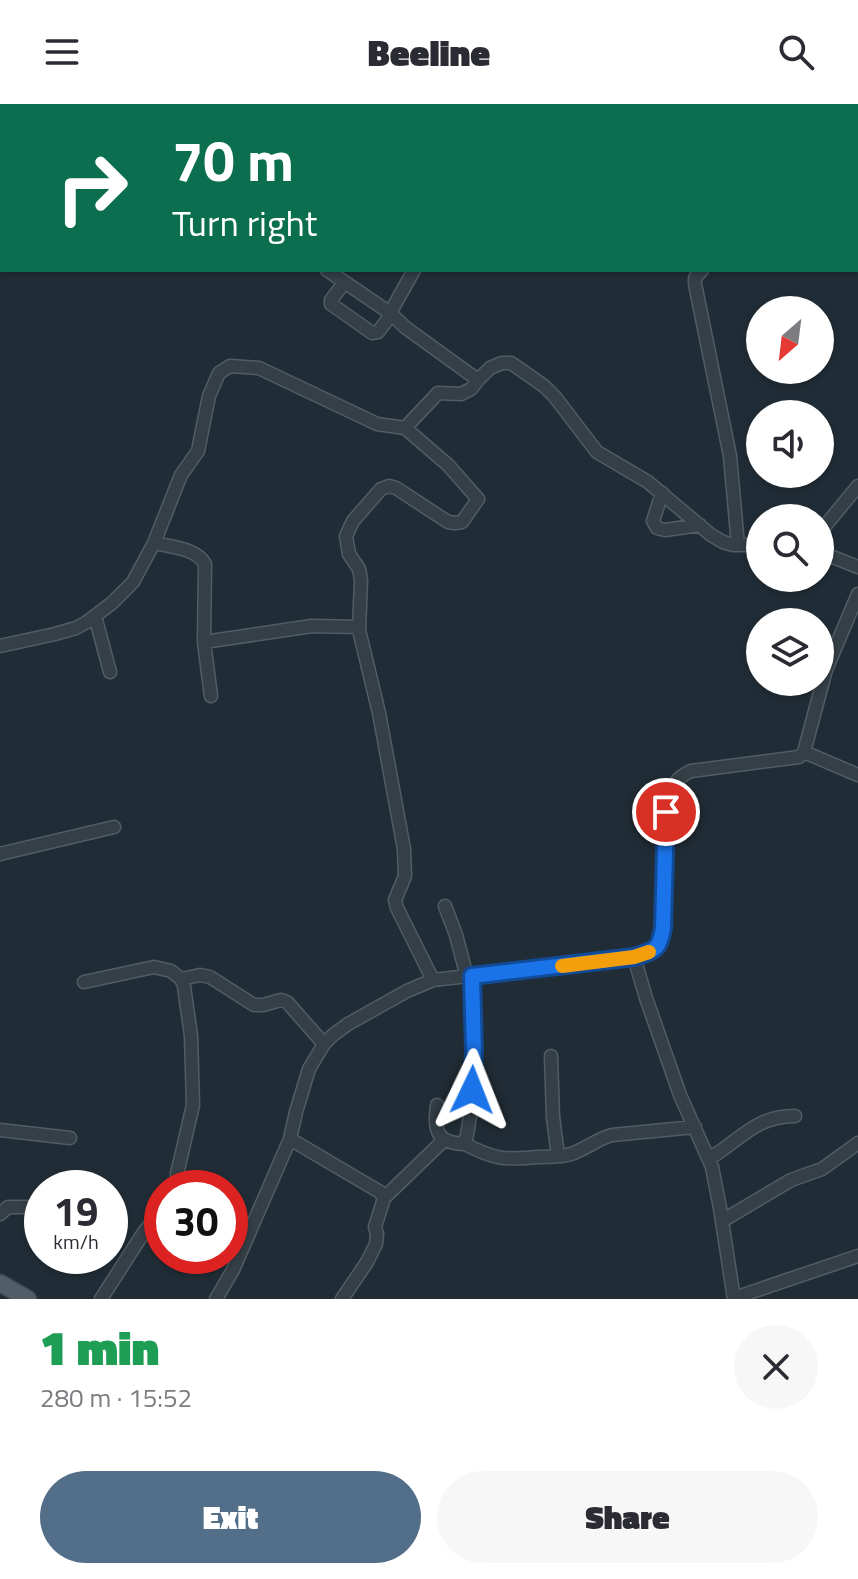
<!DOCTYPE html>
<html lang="en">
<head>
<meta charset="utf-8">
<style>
  body { margin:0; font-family:"Titillium Web",sans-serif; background:#f7f7f7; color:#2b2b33; height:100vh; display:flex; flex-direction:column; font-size:30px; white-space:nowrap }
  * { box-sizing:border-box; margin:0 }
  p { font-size:26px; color:#7c7c81 }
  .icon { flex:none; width:44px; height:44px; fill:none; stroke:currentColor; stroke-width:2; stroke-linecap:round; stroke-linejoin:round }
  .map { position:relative; height:1195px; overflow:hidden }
  .panel { display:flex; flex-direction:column; background:#fff; flex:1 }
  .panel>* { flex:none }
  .top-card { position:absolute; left:0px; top:0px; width:858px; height:168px; box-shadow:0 2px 6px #0004; background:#0b6e4f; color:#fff; overflow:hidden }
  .needle { width:52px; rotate:208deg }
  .tools { position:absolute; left:746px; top:192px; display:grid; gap:16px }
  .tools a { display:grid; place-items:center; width:88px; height:88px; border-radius:50%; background:#fff; box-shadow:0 2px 6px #0004; font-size:40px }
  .speed { position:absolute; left:24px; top:1066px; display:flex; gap:16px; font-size:40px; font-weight:700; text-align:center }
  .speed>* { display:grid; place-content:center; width:104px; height:104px; border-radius:50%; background:#fff; box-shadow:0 2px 6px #0004; line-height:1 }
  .speed small { font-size:20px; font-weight:400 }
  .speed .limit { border:12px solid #d22; background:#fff; color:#111 }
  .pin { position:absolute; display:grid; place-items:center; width:68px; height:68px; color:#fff; margin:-34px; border:4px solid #fff; border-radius:50%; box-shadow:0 2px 8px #0007 }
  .me { position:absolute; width:88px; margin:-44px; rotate:2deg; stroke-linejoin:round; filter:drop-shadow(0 0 6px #0008) }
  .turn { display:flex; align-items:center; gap:28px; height:168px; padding:0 40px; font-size:36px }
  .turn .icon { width:104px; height:104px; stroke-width:2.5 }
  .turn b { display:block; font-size:56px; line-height:68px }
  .round { display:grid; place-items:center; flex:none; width:84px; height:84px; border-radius:42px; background:#f7f7f7 }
  .headline { display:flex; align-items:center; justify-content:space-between; height:136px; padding:0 40px }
  h1 { font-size:48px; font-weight:800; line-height:60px; color:#1e9e55 }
  .primary-button { display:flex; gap:16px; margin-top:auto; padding:16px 40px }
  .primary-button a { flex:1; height:92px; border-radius:48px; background:#536e89; color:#fff; font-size:32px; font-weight:800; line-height:92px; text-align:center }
  .primary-button a+a { background:#f7f7f7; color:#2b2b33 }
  header { display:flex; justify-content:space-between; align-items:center; height:104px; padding:0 40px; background:#fff; font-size:36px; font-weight:800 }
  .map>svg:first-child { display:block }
</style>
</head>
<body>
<header><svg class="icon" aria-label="menu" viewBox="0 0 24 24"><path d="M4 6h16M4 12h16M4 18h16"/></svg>Beeline<svg class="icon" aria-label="search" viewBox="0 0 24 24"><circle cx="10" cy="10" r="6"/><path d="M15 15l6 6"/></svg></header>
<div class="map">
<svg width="858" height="1195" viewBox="0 0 858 1195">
  <rect width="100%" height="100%" fill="#212d36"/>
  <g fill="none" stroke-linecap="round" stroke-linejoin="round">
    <path stroke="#354c5c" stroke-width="18" d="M429,0l1,2
      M608,2l3,-2"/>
    <g stroke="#515d64" stroke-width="15">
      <path id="minor" d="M856,41h2
        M856,148h2
        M327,166l63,43 16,15 72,52
        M702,166l-7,8v6l35,172 8,89
        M344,179l-13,17v4l41,29 6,-1 13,-17
        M390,209l24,-43
        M405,324l43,37 30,34 -16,23 -7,1 -7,-1 -52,-34 -7,-2 -8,3 -28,32 -7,15 3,18 10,15 2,11 -2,50 20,83 25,136 1,27 -10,24 2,8 36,72
        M662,389l-9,28 4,7 8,2 35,-5
        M820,428l38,-46
        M154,439c17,4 42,5 51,21l-1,78 7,54
        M820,448l38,15
        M95,512l15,56
        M204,538l108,-16 47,1
        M0,542l55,-12 21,-6 11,-6 25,-19 21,-21 21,-39 27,-68 17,-24 11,-55 10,-23 11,-7 29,2 118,56 28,4 33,-35 23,1 10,-5 7,-9 12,-12 12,-5h9l33,23 11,11 42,55 51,30 63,53 12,7 10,3h27
        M804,648l54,23
        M0,750l114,-27
        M445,802l11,29 11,42
        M634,853l12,41 34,97 32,72 8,41 14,91
        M181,875l19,-4 10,2 44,28h9l18,-5 6,2 37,42
        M84,878l70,-15 17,4 10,8 3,7 7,50 2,69 -16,69 1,9 -2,5
        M551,952l2,61 5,39
        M437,1001c-3,26 -1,38 28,39 13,-55 7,-112 7,-168
        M0,1026l70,8
        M290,1035l90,53 4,6 -9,29 2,7 -1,10 -9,18 -25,37
        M465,1040c30,16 41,16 74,13 11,0 22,0 32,-3 15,-5 26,-15 41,-19l83,-8
        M708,1051h7l7,-5c25,-18 40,-34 73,-34
        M384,1094l60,-58
        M0,1110l8,-7h34
        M722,1117l69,-41 31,-11 36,-26
        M734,1194l124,-42
        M101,1195l43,-67 18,-22
        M216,1195l17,-29 57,-131 6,-27 13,-43 15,-25 9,-9 15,-11 59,-33 26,-11 201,-23 21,-7 6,-8 2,-14c1,-33 -5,-120 13,-146 4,-6 9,-8 15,-11l108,-14 5,-5 22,-82 32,-76"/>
    </g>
    <g stroke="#3d4850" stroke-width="19">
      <path id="major" d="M0,1179l28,16"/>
    </g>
    <use href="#minor" stroke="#343f46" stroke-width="12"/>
    <use href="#major" stroke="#525e67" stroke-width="16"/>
  </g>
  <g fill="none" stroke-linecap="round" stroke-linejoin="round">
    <g stroke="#114b97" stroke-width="20">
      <path id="route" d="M472,986l2,-39 -2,-75 162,-19c21,-7 25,-6 29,-29l3,-116"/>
    </g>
    <use href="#route" stroke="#1a73e8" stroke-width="14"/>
    <path stroke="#f59e0b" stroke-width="14" d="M562,862l72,-9 15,-5"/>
  </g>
</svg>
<div class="tools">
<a><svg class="needle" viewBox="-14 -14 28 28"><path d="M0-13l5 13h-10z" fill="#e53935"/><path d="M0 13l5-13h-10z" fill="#7c7c81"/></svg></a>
<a><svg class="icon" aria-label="sound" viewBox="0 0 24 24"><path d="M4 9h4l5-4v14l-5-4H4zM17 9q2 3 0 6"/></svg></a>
<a><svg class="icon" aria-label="search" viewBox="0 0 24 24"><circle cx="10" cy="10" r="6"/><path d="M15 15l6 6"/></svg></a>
<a><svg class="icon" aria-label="layers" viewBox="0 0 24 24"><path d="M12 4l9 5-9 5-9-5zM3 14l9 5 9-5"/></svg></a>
</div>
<div class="speed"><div>19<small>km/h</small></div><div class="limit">30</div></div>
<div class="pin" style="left:666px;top:708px;background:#d93025"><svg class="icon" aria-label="arrive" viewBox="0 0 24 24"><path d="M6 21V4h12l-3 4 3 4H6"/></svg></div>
<svg class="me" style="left:472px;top:986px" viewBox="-20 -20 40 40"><path d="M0-17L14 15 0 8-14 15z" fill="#1a73e8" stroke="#fff" stroke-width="4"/></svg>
<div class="top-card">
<div class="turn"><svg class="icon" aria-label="right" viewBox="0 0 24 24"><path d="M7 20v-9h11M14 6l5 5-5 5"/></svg><div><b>70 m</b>Turn right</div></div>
</div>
</div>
<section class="panel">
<div class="headline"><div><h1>1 min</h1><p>280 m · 15:52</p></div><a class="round"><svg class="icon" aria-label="close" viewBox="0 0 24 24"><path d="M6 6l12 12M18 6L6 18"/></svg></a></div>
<div class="primary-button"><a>Exit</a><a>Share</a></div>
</section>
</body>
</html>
